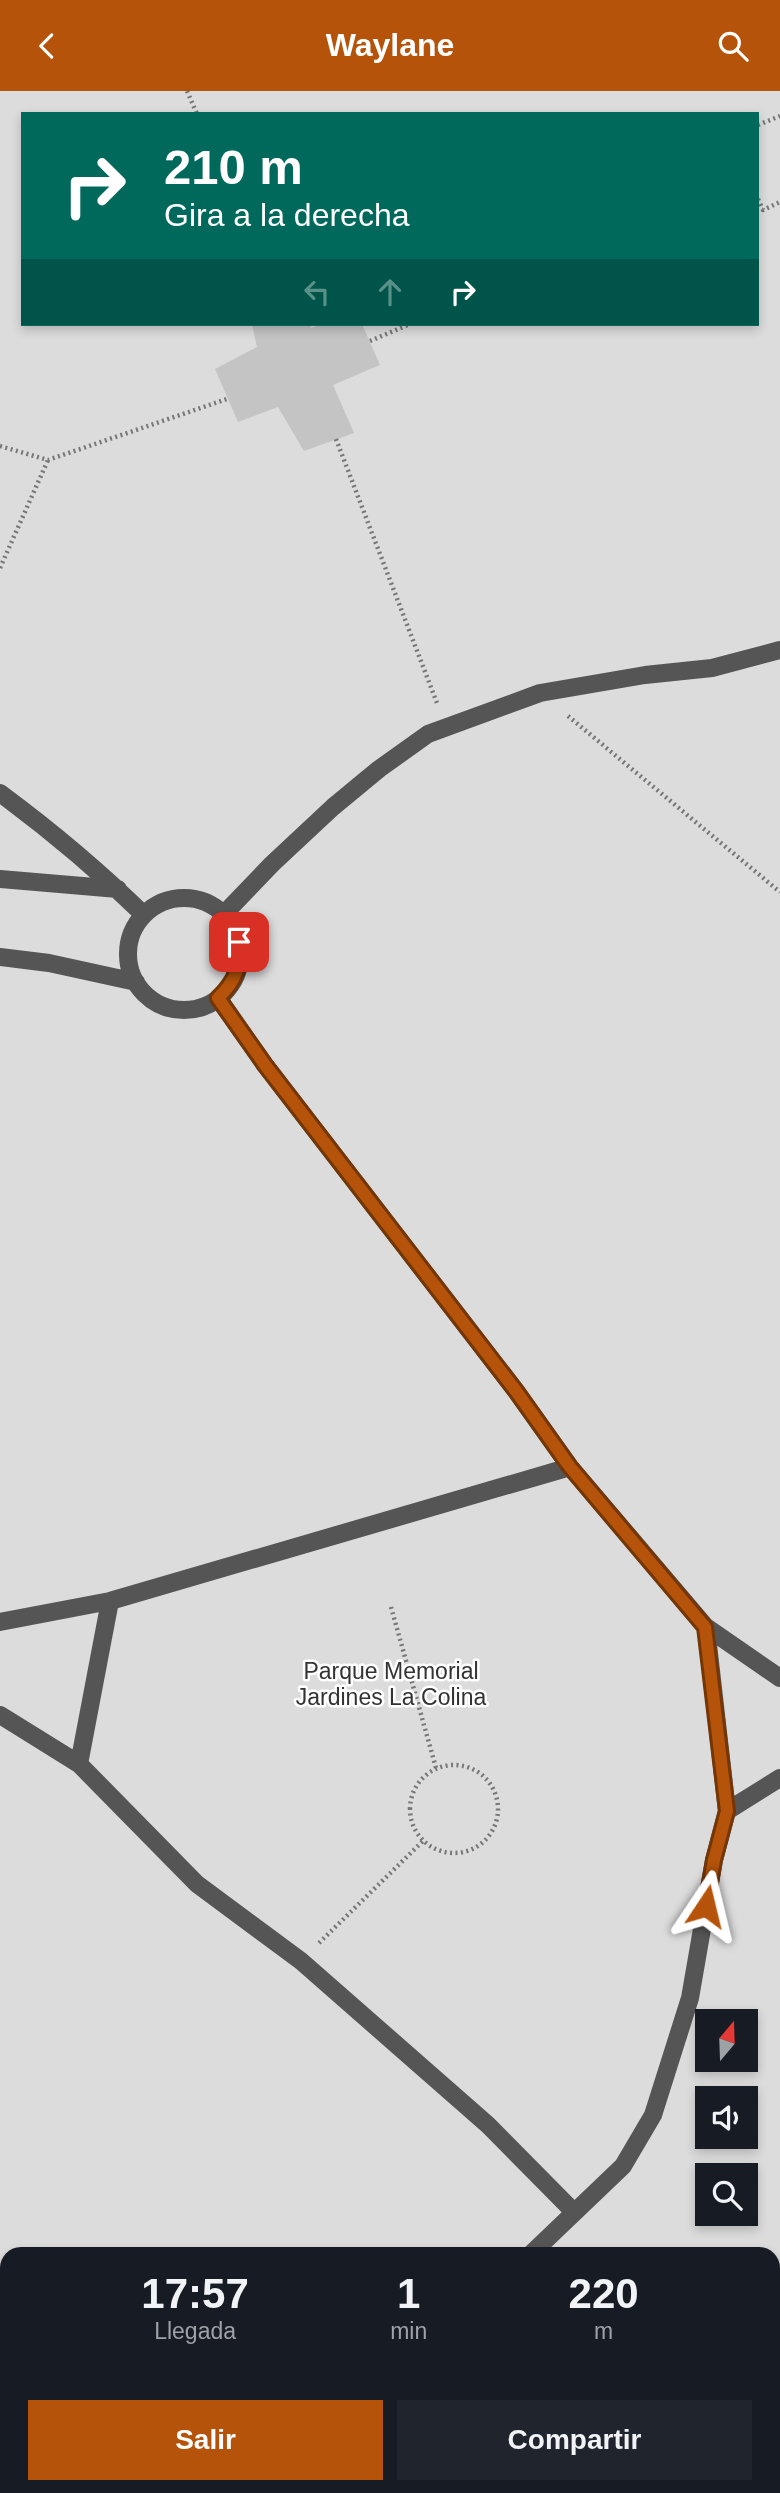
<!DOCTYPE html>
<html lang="es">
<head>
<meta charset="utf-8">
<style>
  body { margin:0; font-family:Helvetica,sans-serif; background:#20242c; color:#f1f3f6; height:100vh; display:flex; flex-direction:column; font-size:26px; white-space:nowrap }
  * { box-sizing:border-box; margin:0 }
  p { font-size:23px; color:#9ea1a6 }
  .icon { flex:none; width:38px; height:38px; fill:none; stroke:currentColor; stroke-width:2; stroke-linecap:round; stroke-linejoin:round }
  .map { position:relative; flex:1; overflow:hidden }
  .sheet { position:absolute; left:0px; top:2156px; width:780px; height:247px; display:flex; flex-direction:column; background:#171b24; border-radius:21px 21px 0 0; box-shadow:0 4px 10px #0003 }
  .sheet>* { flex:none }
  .hud { position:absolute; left:21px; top:21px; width:738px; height:214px; border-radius:0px; box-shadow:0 4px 10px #0003; background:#00695c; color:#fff; overflow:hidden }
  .needle { width:46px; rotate:19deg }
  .tools { position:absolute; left:695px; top:1918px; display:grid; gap:14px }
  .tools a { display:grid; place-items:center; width:63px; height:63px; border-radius:0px; background:#171b24; box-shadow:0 4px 10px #0003; font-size:35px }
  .pin { position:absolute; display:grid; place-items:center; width:60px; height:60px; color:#fff; margin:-30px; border-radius:14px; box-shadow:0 4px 10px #0006 }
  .me { position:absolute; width:77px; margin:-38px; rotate:10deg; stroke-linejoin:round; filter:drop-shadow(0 0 5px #0008) }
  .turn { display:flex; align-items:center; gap:24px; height:147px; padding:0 28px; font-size:32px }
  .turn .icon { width:91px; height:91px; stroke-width:2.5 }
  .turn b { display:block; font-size:49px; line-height:60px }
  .lanes { display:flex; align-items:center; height:66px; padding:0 28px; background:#0003; justify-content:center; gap:35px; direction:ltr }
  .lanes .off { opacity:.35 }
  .eta { display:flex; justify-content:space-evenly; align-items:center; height:119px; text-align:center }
  .eta b { font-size:42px; font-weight:700; line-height:49px }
  .cta { display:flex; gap:14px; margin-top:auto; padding:14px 28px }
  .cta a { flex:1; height:80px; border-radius:0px; background:#b45309; color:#fff; font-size:28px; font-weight:700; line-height:80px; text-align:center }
  .cta a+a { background:#20242c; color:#f1f3f6 }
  header { display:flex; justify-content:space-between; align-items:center; height:91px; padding:0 28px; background:#b45309; color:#fff; font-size:32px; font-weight:700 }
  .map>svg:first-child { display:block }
</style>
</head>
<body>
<header><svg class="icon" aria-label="back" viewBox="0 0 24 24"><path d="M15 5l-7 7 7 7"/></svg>Waylane<svg class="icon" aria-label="search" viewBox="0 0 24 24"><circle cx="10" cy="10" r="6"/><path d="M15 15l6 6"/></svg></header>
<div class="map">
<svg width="780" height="2402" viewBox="0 0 780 2402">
  <rect width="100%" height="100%" fill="#fff"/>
  <path fill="#dcdcdc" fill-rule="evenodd" d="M0,0h780v2254h-6v-91h-767v46l-7,-4zM23,23h735v210h-735zM707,1930h39v39h-39zM707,2007h39v39h-39zM707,2084h39v39h-39z
    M0,2255l7,2v139h282l-1,6h-288z"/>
  <path fill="#c4c4c4" d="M252,233h57l2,4 13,-4h38l18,41 -47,20 21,48 -50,18 -26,-44 -40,15 -23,-53 42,-22z"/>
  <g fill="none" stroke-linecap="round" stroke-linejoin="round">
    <path stroke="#777" stroke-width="4.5" stroke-dasharray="2 3.5" stroke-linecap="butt" d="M187,0l10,23
      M758,34l22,-9
      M758,108l5,11 17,-8
      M370,250l40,-17
      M336,348l101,264
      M0,355l48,14 179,-61
      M0,477l48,-108
      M568,625l212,176
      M391,1516l45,161
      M410 1718a44 44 0 1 1 88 0a44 44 0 1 1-88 0Z
      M319,1852l105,-103"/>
    <path stroke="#555" stroke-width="18" d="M0,702c50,37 99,78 144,122
      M0,788l118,10
      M128 863a56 56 0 1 1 112 0a56 56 0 1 1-112 0Z
      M224,823l48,-50 61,-57 46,-38 49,-35 112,-41 105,-18 67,-7 68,-18
      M0,866l49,6 87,19
      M218,907l47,67 251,326 54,76 136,160 21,184 -13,49 -24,138 -37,117 -30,51 -92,88
      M0,1531l110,-21 460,-134
      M706,1536l74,51
      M0,1624l79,49 118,120 104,77 187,164 86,87
      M79,1673l31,-163
      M727,1720l53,-33
      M0,2236l7,2
      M774,2273h6
      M595,2396l1,6
      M310,2402l1,-6
      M338,2402l1,-6"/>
  </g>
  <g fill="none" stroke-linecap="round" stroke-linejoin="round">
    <g stroke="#753606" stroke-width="18">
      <path id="route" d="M239,851c2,24 -3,39 -21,56l47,67 251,326 54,76 135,160 22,184 -13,49 -8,46"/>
    </g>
    <use href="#route" stroke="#b45309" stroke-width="12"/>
  </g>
  <g text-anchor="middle" stroke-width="5" stroke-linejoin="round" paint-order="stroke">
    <g font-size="23" fill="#333" stroke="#fff">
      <text x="391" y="1588">Parque Memorial<tspan x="391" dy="26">Jardines La Colina</tspan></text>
    </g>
  </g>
</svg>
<div class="tools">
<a><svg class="needle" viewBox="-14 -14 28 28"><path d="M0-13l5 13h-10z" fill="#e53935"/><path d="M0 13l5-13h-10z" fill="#9ea1a6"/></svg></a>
<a><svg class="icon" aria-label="sound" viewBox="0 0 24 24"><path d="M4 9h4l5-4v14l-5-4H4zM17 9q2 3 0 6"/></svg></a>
<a><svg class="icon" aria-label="search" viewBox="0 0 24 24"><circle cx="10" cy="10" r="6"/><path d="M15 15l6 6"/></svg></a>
</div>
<div class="pin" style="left:239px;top:851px;background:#d93025"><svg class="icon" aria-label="arrive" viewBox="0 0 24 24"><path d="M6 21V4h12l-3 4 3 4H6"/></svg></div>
<svg class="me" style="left:706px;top:1815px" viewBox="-20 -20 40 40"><path d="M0-17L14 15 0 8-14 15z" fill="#b45309" stroke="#fff" stroke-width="4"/></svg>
<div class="hud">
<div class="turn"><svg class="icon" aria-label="right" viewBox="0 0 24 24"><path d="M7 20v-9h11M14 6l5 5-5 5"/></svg><div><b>210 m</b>Gira a la derecha</div></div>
<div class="lanes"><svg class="icon off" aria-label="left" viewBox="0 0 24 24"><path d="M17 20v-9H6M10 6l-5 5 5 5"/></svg><svg class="icon off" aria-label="ahead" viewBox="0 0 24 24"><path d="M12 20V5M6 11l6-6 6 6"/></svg><svg class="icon" aria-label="right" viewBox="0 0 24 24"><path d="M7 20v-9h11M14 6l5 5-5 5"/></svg></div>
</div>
<section class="sheet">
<div class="eta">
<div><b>17:57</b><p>Llegada</p></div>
<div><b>1</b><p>min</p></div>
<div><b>220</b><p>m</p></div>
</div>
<div class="cta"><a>Salir</a><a>Compartir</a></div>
</section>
</div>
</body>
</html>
